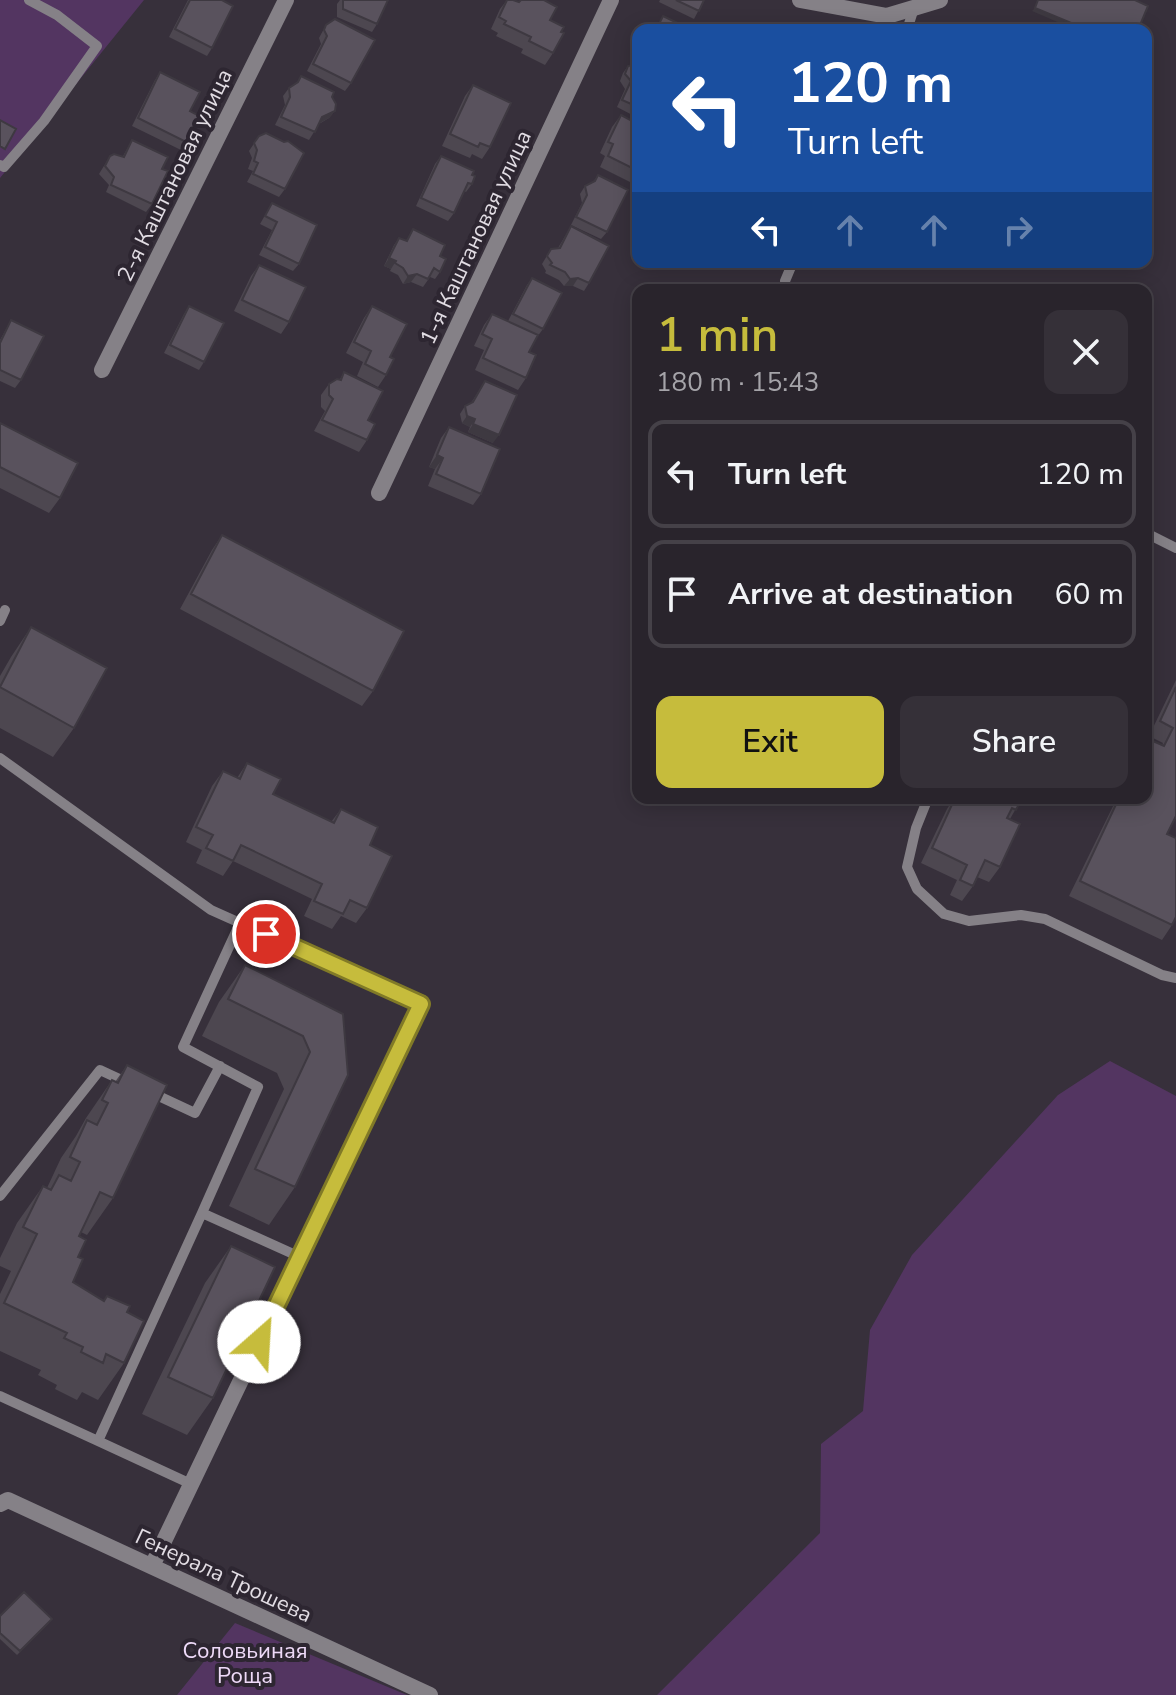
<!DOCTYPE html>
<html lang="en">
<head>
<meta charset="utf-8">
<style>
  body { margin:0; font-family:"Nunito Sans",sans-serif; background:#353038; color:#f1f3f6; height:100vh; display:flex; flex-direction:column; font-size:30px; white-space:nowrap }
  * { box-sizing:border-box; margin:0 }
  p { font-size:26px; color:#a5a4a9 }
  .icon { flex:none; width:44px; height:44px; fill:none; stroke:currentColor; stroke-width:2; stroke-linecap:round; stroke-linejoin:round }
  .map { position:relative; flex:1; overflow:hidden }
  .drawer { position:absolute; left:632px; top:284px; width:520px; height:520px; display:flex; flex-direction:column; background:#29242c; border-radius:16px; box-shadow:0 4px 20px #0003,0 0 0 2px #454148 }
  .drawer>* { flex:none }
  .top-card { position:absolute; left:632px; top:24px; width:520px; height:244px; border-radius:16px; box-shadow:0 4px 20px #0003,0 0 0 2px #454148; background:#1a4fa0; color:#fff; overflow:hidden }
  .pin { position:absolute; display:grid; place-items:center; width:68px; height:68px; color:#fff; margin:-34px; border:4px solid #fff; border-radius:50%; box-shadow:0 2px 8px #0007 }
  .me { position:absolute; width:88px; margin:-44px; rotate:26deg; stroke-linejoin:round; filter:drop-shadow(0 0 6px #0008) }
  .turn { display:flex; align-items:center; gap:28px; height:168px; padding:0 24px; font-size:36px }
  .turn .icon { width:104px; height:104px; stroke-width:2.5 }
  .turn b { display:block; font-size:56px; line-height:68px }
  .lanes { display:flex; align-items:center; height:76px; padding:0 24px; background:#0003; justify-content:center; gap:40px; direction:ltr }
  .lanes .off { opacity:.35 }
  .round { display:grid; place-items:center; flex:none; width:84px; height:84px; border-radius:16px; background:#353038 }
  .overview { display:flex; align-items:center; justify-content:space-between; height:136px; padding:0 24px }
  h1 { font-size:48px; font-weight:600; line-height:60px; color:#c6bc3c }
  .cta { display:flex; gap:16px; margin-top:auto; padding:16px 24px }
  .cta a { flex:1; height:92px; border-radius:16px; background:#c6bc3c; color:#111; font-size:32px; font-weight:600; line-height:92px; text-align:center }
  .cta a+a { background:#353038; color:#f1f3f6 }
  ul { padding:0; list-style:none }
  li { display:flex; align-items:center; gap:24px; height:108px; margin:0 16px 12px; padding:0 8px; border:4px solid #454148; border-radius:16px }
  li div { flex:1 }
  li b { display:block; font-size:30px }
  li em { font-style:normal }
  .map>svg:first-child { display:block }
</style>
</head>
<body>
<div class="map">
<svg width="1176" height="1695" viewBox="0 0 1176 1695">
  <rect width="100%" height="100%" fill="#37303b"/>
  <path fill="#533561" d="M0,0h144l-144,178z
    M1110,1061l66,35v599h-519l163,-162 1,-89 42,-33 7,-81 42,-75 146,-160z
    M235,1623l172,72h-230z"/>
  <g fill="none" stroke-linecap="round" stroke-linejoin="round">
    <path stroke="#858187" stroke-width="10" d="M907,30l7,-22
      M0,165l4,2 40,-46 53,-75 -40,-31 -28,-15
      M787,290l-2,-9 8,-19
      M1146,533l30,15
      M0,621l5,-11
      M0,758l211,152 210,94
      M928,798l-12,30 -9,39 10,22 27,25 25,7 52,-6 24,4 117,56 14,3
      M240,923l-57,124 75,40 -56,126 98,44
      M150,1092l45,21 25,-47
      M0,1196l100,-126 28,13
      M0,1396l98,45 104,-228
      M98,1441l93,43"/>
    <path stroke="#858187" stroke-width="16" d="M800,0l87,16 53,-16
      M102,370l184,-370
      M379,493l232,-493
      M0,1504l8,-4 422,195
      M152,1566l269,-562"/>
  </g>
  <path fill="#4d4750" d="M188,0h34l-10,48 -5,8 -38,-19z
    M340,0h48l-11,24 -5,8 -35,-15v-13z
    M507,0l43,20 3,33 -8,12 -24,-12 2,-4 -27,-13 2,-3 -7,-4 9,-20z
    M660,0h44l-10,19 -35,-17z
    M326,25l25,58 -6,8 -38,-20 14,-27 -2,-6z
    M638,64v54l-21,-11 8,-18 -5,-8 3,-8 5,-7z
    M160,72l30,39 -4,31 -5,8 -49,-24 23,-46z
    M301,76l31,21 3,14 -6,7 -10,6 -10,16 -34,-15 10,-20 -2,-9 6,-8 7,-4z
    M473,85l17,62 -8,12 -10,-5 -2,4 -28,-12 23,-50z
    M621,115l17,9v62l-38,-19 5,-11 -5,-3 12,-26z
    M259,136l26,53 -6,8 -32,-15 6,-11 -5,-2 4,-11 -3,-7z
    M132,140l30,29 -10,35 -6,8 -40,-20 3,-7 -10,-11 11,-18h13z
    M441,156l31,19v9l-6,8 -2,-1 -10,22 -6,8 -32,-15 19,-42z
    M598,175l9,57 -6,7 -30,-14 11,-22 -2,-9 5,-8 8,-4z
    M272,203l27,61 -6,7 -34,-16 13,-25 -12,-6z
    M571,226l18,57 -5,8 -11,-5h-9l-5,-6 -14,-7 1,-2 -4,-7 9,-15 7,-1z
    M413,229l27,27v16l-5,7 -5,-2 -7,10 -12,-5 -8,2 -5,-9 -8,-4 1,-2 -7,-3 10,-21 5,-7 7,3z
    M259,265l30,57 -8,12 -47,-23 17,-35z
    M532,278l11,51 -6,8 -8,15 -3,26 -8,12 -43,-20 9,-20 -10,-4 10,-21 8,-11 16,7 19,-36z
    M189,306l15,56 -5,8 -35,-17 20,-39z
    M372,306l18,51 -4,18 -8,12 -21,-11 6,-14 -17,-9 18,-35z
    M11,320l10,60 -6,8 -15,-7v-41z
    M344,372l24,48 -1,20 -8,12 -45,-21 11,-20 -4,-4v-12l8,-11 11,-5z
    M485,381l8,62 -25,-11 2,-5 -8,-4 -2,-9 5,-8 6,-3z
    M0,423l60,75 -11,15 -49,-25z
    M449,427l32,67 -8,11 -45,-19 7,-17 -6,-2 12,-29z
    M222,535l151,156 -11,15 -182,-97 32,-59z
    M31,627l43,101 -21,29 -53,-29v-52l11,-19z
    M1176,680v138l-9,16 5,91 -10,15 -93,-44 48,-98h29v-60l16,7 1,-2 -14,-7z
    M247,763l26,31 58,28 10,-13 29,36 -3,63 -11,15 -15,-7 -9,13 -28,-13 8,-17 -79,-38 -10,15 -27,-13 6,-13 -16,-8 26,-56 11,-15 14,7z
    M954,798h68l-12,21 -10,48 -11,15 -12,-5 -4,9 -11,15 -12,-6 7,-15 -36,-17 26,-54z
    M245,965l98,49 -48,173 -26,38 -40,-19 55,-117 -7,-16 -75,-37 17,-34z
    M127,1065l-14,133 -26,37 -6,-3 -2,4 -1,21 -5,25 31,19 3,-5 20,16 -3,51 -26,37 -16,-8 -5,8 -22,-11 2,-4 -19,-10 3,-5 -41,-19v-57l11,-23 -11,-5v-8l17,-35 26,-37 4,2 14,-30 15,-22 10,-18 26,-38 3,2z
    M231,1246l-18,152 -26,37 -45,-21 63,-131z
    M0,1616l49,7 -32,32 -17,-16z"/>
  <path fill="#3e3941" d="M1035,8l53,22h-12l-44,-19z
    M335,111l-6,7 -13,7 6,-8z
    M389,258l7,3 -5,8 -7,-3z
    M417,274l-6,8 -8,2 5,-8z
    M578,278l-5,8h-9l6,-7z
    M467,416l8,3 -5,8 -8,-4z
    M473,424l26,11 -6,8 -25,-11z
    M437,455l6,3 -8,11 -6,-2z"/>
  <path fill="#59525d" stroke="#3e3941" stroke-width="2" d="M190,0h32l11,6 -21,42 -37,-19z
    M343,0h45l-11,24 -34,-15z
    M507,0h6l6,2 2,-2h23l13,7 -7,13 14,7 -3,5 3,1 -11,20 -24,-12 2,-4 -27,-13 2,-3 -7,-4z
    M676,0h28l-5,11z
    M1038,0h97l13,6 -10,24h-50l-53,-22z
    M663,16l29,14h-36z
    M335,19l40,21 -24,43 -38,-19 14,-28 -3,-6 2,-5z
    M638,64v43l-16,-7 9,-19 -6,-7 3,-8z
    M160,72l40,20 -10,19 9,5 -13,26 -48,-24z
    M301,76l33,16 -2,5 4,7 -1,7 -13,6 -7,15 -34,-15 9,-20 -1,-9 9,-6z
    M473,85l38,18 -21,44 -10,-4 -2,4 -28,-13z
    M621,115l17,9v47l-30,-15 5,-12 -5,-2z
    M0,120l16,9 -11,20 -5,-3z
    M266,133l18,9 4,-1 16,12 -19,36 -32,-15 5,-11 -4,-2 3,-11 -3,-7 5,-7z
    M132,140l36,17 -6,12 6,2 -16,33 -41,-19 3,-8 -9,-11 5,-10 4,-2 10,3z
    M441,156l33,15 -2,4 3,1 -3,8 -4,-1 -14,30 -33,-15z
    M598,175l30,15 -21,42 -31,-15 11,-22 -2,-9 10,-5z
    M272,203l45,22 -18,39 -34,-17 12,-25 -12,-6z
    M571,226l38,20 -20,37 -11,-5 -8,1 -5,-7 -15,-7 2,-2 -5,-7 4,-7 9,-1z
    M413,229l32,16 -5,11 6,3 -6,13 -6,-4 -6,11 -11,-5 -9,2 -5,-8 -8,-5 1,-2 -7,-3 10,-20 8,3z
    M259,265l47,22 -17,35 -47,-22z
    M532,278l30,15 -19,36 -30,-15z
    M189,306l35,17 -20,39 -34,-17z
    M372,306l35,18 -17,33 4,2 -8,16 -21,-11 6,-13 -17,-9z
    M492,314l46,21 -9,17 7,3 -10,23 -43,-20 9,-19 -10,-5z
    M11,320l33,16 -23,44 -21,-10v-27z
    M344,372l39,19 -15,29 7,4 -8,16 -45,-20 11,-21 -4,-4v-11l8,-5 4,1z
    M485,381l32,14 -18,40 -26,-11 2,-5 -8,-3 -2,-10 8,-4z
    M0,423l78,40 -18,35 -60,-31z
    M449,427l51,22 -19,45 -45,-20 7,-16 -6,-3z
    M222,535l182,96 -31,60 -182,-97z
    M31,627l76,41 -33,60 -74,-41z
    M1176,687v129l-9,18 9,4v79l-4,8 -92,-44 39,-83h27v-14l4,-9 -4,-2v-35l18,8 9,-18 -13,-7z
    M247,763l34,16 -8,15 61,29 7,-14 37,18 -8,18 22,11 -25,52 -17,-8 -7,14 -29,-13 8,-17 -81,-39 -8,16 -27,-13 7,-13 -17,-8 27,-56 17,8z
    M955,798h12l3,1v-1h52l-6,12 -4,-2 -5,10 13,6 -20,43 -15,-7 -12,26 -13,-6 7,-15 -35,-17z
    M245,965l98,49 5,61 -53,112 -40,-18 55,-117 -7,-16 -75,-37z
    M127,1065l40,20 -54,113 -13,-6 -21,44 7,4 -8,17 5,2 -10,23 31,19 3,-5 23,10 -3,6 17,9 -20,42 -18,-9 -3,9 -22,-11 2,-5 -19,-9 3,-5 -63,-30 33,-69 -14,-7 20,-41 8,4 8,-15 12,6 9,-19 -10,-5 17,-37 10,5 11,-22 -6,-3 10,-20 6,3z
    M231,1246l44,21 -62,131 -45,-21z
    M24,1592l28,27 -32,32 -20,-18v-17z"/>
  <g fill="none" stroke-linecap="round" stroke-linejoin="round">
    <g stroke="#817a27" stroke-width="20">
      <path id="route" d="M259,1342l162,-338 -155,-70"/>
    </g>
    <use href="#route" stroke="#c6bc3c" stroke-width="14"/>
  </g>
  <g text-anchor="middle" stroke-width="8" stroke-linejoin="round" paint-order="stroke">
    <g font-size="22" fill="#e2dde4" stroke="#2d2631">
      <text transform="translate(174 175) rotate(-64)" y="8">2-я Каштановая улица</text>
      <text transform="translate(475 237) rotate(-65)" y="8">1-я Каштановая улица</text>
      <text transform="translate(224 1575) rotate(25)" y="8">Генерала Трошева</text>
    </g>
    <g font-size="22" fill="#eedaf8" stroke="#2d2631">
      <text x="245" y="1658">Соловьиная<tspan x="245" dy="25">Роща</tspan></text>
    </g>
  </g>
</svg>
<div class="pin" style="left:266px;top:934px;background:#d93025"><svg class="icon" aria-label="arrive" viewBox="0 0 24 24"><path d="M6 21V4h12l-3 4 3 4H6"/></svg></div>
<svg class="me" style="left:259px;top:1342px" viewBox="-20 -20 40 40"><circle r="19" fill="#fff"/><path d="M0-13L10 11 0 6-10 11z" fill="#c6bc3c"/></svg>
<div class="top-card">
<div class="turn"><svg class="icon" aria-label="left" viewBox="0 0 24 24"><path d="M17 20v-9H6M10 6l-5 5 5 5"/></svg><div><b>120 m</b>Turn left</div></div>
<div class="lanes"><svg class="icon" aria-label="left" viewBox="0 0 24 24"><path d="M17 20v-9H6M10 6l-5 5 5 5"/></svg><svg class="icon off" aria-label="ahead" viewBox="0 0 24 24"><path d="M12 20V5M6 11l6-6 6 6"/></svg><svg class="icon off" aria-label="ahead" viewBox="0 0 24 24"><path d="M12 20V5M6 11l6-6 6 6"/></svg><svg class="icon off" aria-label="right" viewBox="0 0 24 24"><path d="M7 20v-9h11M14 6l5 5-5 5"/></svg></div>
</div>
<section class="drawer">
<div class="overview"><div><h1>1 min</h1><p>180 m · 15:43</p></div><a class="round"><svg class="icon" aria-label="close" viewBox="0 0 24 24"><path d="M6 6l12 12M18 6L6 18"/></svg></a></div>
<ul>
<li><svg class="icon" aria-label="left" viewBox="0 0 24 24"><path d="M17 20v-9H6M10 6l-5 5 5 5"/></svg><div><b>Turn left</b></div><em>120 m</em></li>
<li><svg class="icon" aria-label="arrive" viewBox="0 0 24 24"><path d="M6 21V4h12l-3 4 3 4H6"/></svg><div><b>Arrive at destination</b></div><em>60 m</em></li>
</ul>
<div class="cta"><a>Exit</a><a>Share</a></div>
</section>
</div>
</body>
</html>
